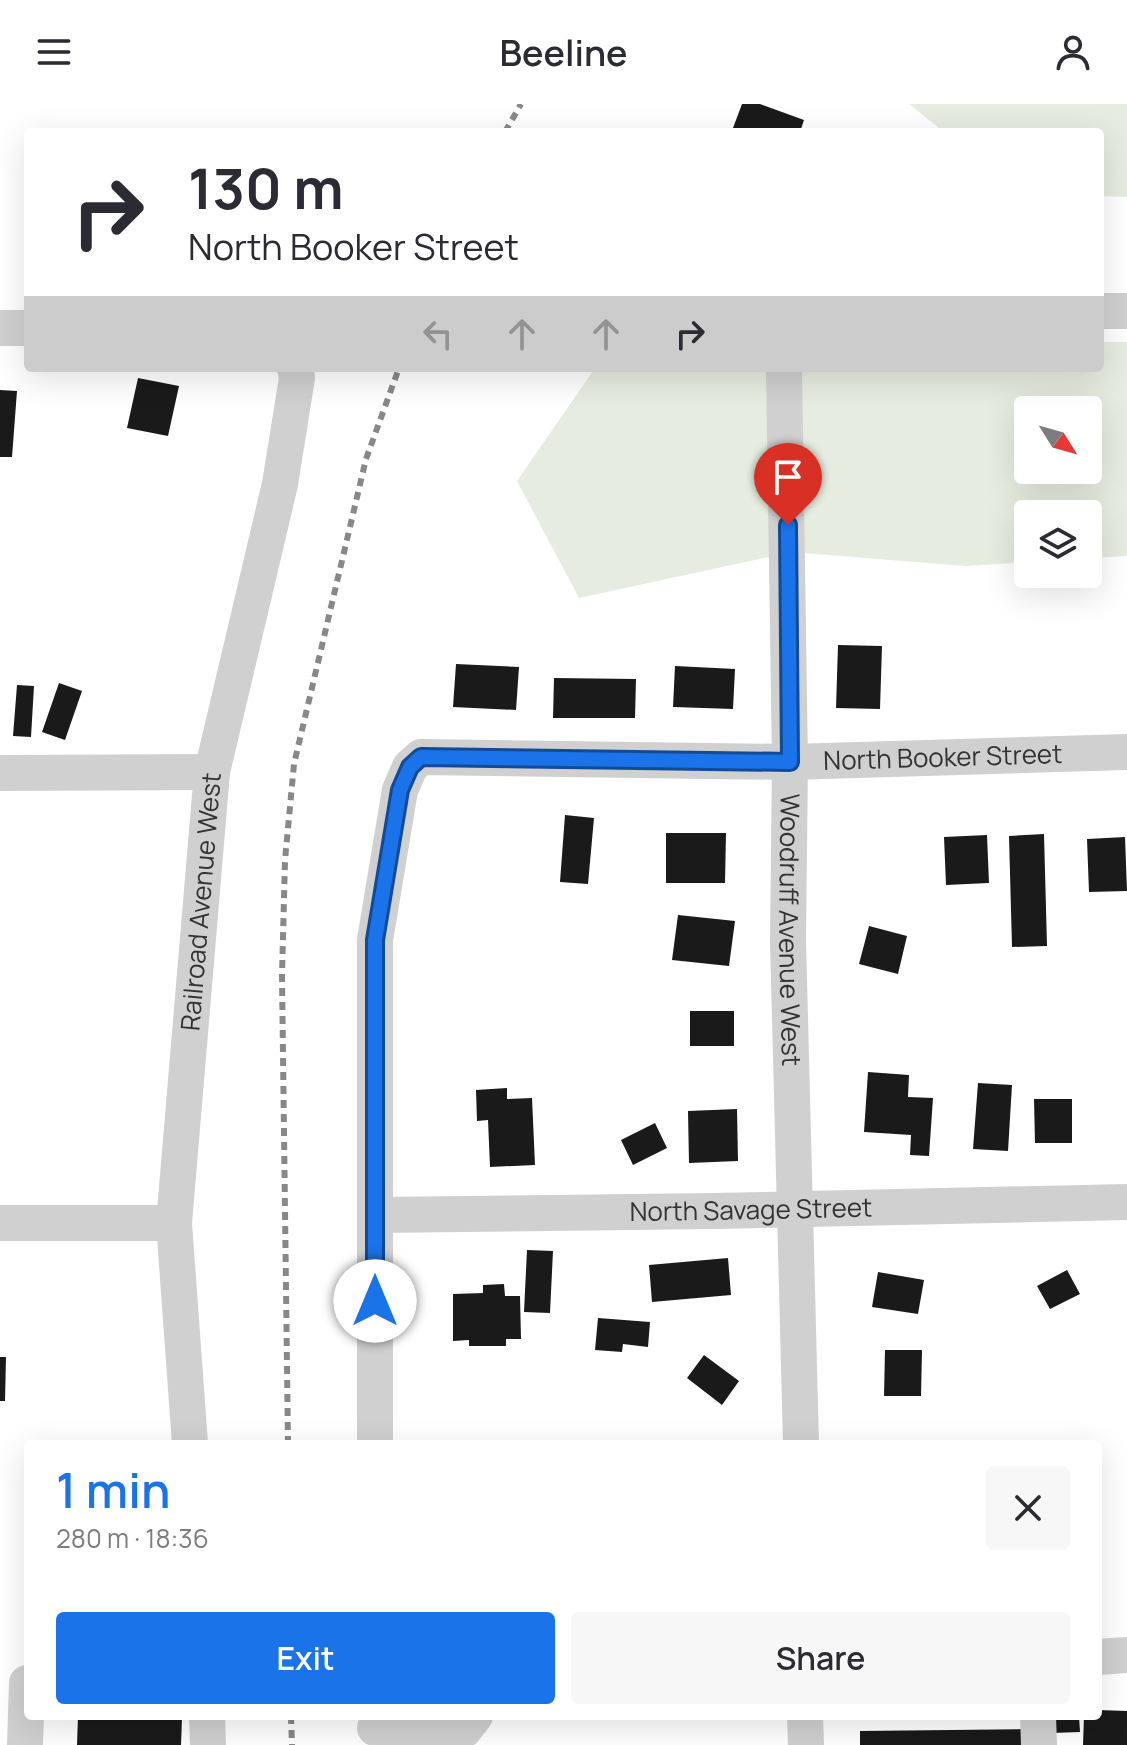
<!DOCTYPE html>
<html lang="en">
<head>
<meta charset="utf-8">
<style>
  body { margin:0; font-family:Manrope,sans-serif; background:#f7f7f7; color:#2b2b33; height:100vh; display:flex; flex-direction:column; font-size:30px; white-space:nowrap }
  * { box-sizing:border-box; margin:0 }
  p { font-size:26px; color:#7c7c81 }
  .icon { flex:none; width:44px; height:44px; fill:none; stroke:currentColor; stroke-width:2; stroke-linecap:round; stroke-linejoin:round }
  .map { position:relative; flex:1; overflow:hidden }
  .drawer { position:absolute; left:24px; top:1336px; width:1078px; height:280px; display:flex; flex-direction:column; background:#fff; border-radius:8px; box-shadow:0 8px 32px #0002 }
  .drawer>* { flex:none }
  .hud { position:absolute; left:24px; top:24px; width:1080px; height:244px; border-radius:8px; box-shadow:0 8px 32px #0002; background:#fff; color:#2b2b33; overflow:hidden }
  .needle { width:52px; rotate:127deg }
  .fabs { position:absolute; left:1014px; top:292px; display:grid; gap:16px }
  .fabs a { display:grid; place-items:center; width:88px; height:88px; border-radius:8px; background:#fff; box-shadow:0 8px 32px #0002; font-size:40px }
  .pin { position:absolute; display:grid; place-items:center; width:68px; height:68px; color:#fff; margin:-82px -34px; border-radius:50% 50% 50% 0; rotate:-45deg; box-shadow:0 0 8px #0007 }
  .pin .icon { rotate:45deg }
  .me { position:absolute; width:88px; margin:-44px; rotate:0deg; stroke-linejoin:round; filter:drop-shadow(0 0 6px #0008) }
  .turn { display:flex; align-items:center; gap:28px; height:168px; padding:0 32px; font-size:36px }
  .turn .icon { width:104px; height:104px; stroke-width:2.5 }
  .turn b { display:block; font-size:56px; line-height:68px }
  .lanes { display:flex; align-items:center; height:76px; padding:0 32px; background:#0003; justify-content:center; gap:40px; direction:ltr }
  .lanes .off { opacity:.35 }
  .round { display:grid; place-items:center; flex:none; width:84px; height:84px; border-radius:8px; background:#f7f7f7 }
  .summary { display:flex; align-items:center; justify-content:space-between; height:136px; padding:0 32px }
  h1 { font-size:48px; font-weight:600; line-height:60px; color:#1a73e8 }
  .action { display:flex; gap:16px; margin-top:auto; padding:16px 32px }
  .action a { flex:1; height:92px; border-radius:8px; background:#1a73e8; color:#fff; font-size:32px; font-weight:600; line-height:92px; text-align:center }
  .action a+a { background:#f7f7f7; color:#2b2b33 }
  header { display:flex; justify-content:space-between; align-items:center; height:104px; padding:0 32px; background:#fff; font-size:36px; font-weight:600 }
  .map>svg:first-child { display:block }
</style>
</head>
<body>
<header><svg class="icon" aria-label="menu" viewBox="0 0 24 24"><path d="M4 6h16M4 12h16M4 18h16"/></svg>Beeline<svg class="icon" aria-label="person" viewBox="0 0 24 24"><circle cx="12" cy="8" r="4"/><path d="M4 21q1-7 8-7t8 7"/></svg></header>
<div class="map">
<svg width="1127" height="1641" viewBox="0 0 1127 1641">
  <rect width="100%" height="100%" fill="#fff"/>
  <path fill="#e6ecdf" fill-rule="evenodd" d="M909,0h218v93l-27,-1v-64h-156z
    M1100,238h27v214l-39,2v-44h-60v48l-62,4 -163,-13 -5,-185h302zM1028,306h60v60h-60z
    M595,264h174l4,188 -194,42 -62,-117z"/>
  <path fill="#1a1a1a" d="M742,0h18l44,16 -4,12h-56l-11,-4z
    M138,274l41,8 -11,50 -41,-8z
    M0,286l17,1 -5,66h-12z
    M838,541l44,1 -2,63 -44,-1z
    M456,560l63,3 -3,43 -63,-3z
    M675,562l60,3 -2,40 -60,-2z
    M554,574l82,1 -1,39h-82z
    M59,579l23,8 -17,49 -23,-8z
    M17,581l17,1 -3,51 -18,-1z
    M565,711l29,3 -6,66 -28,-2z
    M666,729h60l-1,50h-59z
    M1044,730l3,112 -35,1 -3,-111z
    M987,731l2,48 -43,2 -2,-48z
    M1125,733l2,54 -38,1 -2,-53z
    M678,811l57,6 -6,45 -57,-6z
    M869,822l38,10 -9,38 -39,-10z
    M690,907h44v35h-44z
    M868,968l41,3 -1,22 25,1 -4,58 -19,-1 1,-20 -47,-3z
    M978,979l34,2 -4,66 -35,-2z
    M507,984v11l25,-1 3,67 -45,2 -2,-47 -11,1 -1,-31z
    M1034,995h38v44h-37z
    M737,1005l1,52 -49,2 -1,-52z
    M655,1019l12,25 -34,17 -12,-25z
    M527,1146l26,1 -3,62 -26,-1z
    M728,1154l3,37 -79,7 -3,-37z
    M1067,1166l13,24 -30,15 -13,-23z
    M878,1168l46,8 -6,34 -46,-7z
    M504,1180l1,12h15l1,43h-15v7h-37v-6l-16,1v-47l30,-1v-8z
    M598,1214l52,4 -2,25 -25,-3 -1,8 -27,-2z
    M885,1246h37l-1,46h-37z
    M704,1251l35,26 -17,24 -35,-27z
    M0,1253h6l-1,44h-5z
    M1050,1336v4h-103v-3z
    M1098,1606l29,1v34h-44l1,-29h14z
    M78,1612l104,2 -1,27h-104z
    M1051,1612h28l1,16 -28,1z
    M1031,1625v16h-171v-14z"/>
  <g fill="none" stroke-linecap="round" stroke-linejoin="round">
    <g stroke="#d0d0d0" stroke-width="36">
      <path d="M1100,207h27"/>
      <path d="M0,224h28"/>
      <path id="s1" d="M784,264l6,394 -2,179 13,503"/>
      <path d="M0,669l212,-1"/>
      <path id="s2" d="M375,1111l339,-4 413,-9"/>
      <path d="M0,1119h174"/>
      <path id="s3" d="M190,1340l-16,-221 38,-451 68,-288 17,-106 -2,-10"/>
      <path id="s4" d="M375,1340v-504l25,-150 10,-23 11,-10 369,5 337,-10"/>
      <path d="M1098,1553l29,-2"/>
      <path d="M207,1612l1,29"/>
      <path d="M805,1612l1,29"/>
      <path d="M1038,1612l1,29"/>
      <path d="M375,1624l89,2 11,-14"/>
      <path d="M25,1641l2,-62"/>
    </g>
    <path stroke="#888" stroke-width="6" stroke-dasharray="8 6" stroke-linecap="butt" d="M505,28l16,-28
      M288,1340l-6,-468 3,-116 9,-96 72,-305 33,-91
      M291,1612l1,29"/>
  </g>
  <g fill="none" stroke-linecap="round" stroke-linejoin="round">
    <g stroke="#114b97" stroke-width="20">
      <path id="route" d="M375,1197v-361l25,-150 10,-23 11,-10 369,5 -2,-237"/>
    </g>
    <use href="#route" stroke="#1a73e8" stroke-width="14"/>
  </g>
  <g text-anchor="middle" stroke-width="8" stroke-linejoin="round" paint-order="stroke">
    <g font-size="26" fill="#333" stroke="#fff">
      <text dy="9" stroke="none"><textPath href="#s4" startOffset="1218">North Booker Street</textPath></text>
      <text dy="9" stroke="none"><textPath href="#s3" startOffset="544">Railroad Avenue West</textPath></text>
      <text dy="9" stroke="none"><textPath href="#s1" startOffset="562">Woodruff Avenue West</textPath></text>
      <text dy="9" stroke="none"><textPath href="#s2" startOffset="376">North Savage Street</textPath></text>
    </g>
  </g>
</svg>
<div class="fabs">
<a><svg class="needle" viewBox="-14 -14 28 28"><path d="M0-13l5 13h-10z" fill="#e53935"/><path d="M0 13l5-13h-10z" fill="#7c7c81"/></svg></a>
<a><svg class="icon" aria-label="layers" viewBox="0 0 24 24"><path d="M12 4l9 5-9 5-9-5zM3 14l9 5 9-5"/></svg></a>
</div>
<div class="pin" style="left:788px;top:421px;background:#d93025"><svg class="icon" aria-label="arrive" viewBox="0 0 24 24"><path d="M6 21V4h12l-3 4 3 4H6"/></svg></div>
<svg class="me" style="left:375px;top:1197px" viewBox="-20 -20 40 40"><circle r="19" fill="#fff"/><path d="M0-13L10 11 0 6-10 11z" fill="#1a73e8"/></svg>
<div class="hud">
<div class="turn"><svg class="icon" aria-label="right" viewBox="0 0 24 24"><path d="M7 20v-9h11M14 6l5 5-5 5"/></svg><div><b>130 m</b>North Booker Street</div></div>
<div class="lanes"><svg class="icon off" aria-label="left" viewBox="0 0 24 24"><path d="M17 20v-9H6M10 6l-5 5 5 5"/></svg><svg class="icon off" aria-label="ahead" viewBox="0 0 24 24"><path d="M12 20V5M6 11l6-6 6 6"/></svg><svg class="icon off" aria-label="ahead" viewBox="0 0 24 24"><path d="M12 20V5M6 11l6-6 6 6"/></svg><svg class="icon" aria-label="right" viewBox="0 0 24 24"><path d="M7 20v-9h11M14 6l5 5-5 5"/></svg></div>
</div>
<section class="drawer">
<div class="summary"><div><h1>1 min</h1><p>280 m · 18:36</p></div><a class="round"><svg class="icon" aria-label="close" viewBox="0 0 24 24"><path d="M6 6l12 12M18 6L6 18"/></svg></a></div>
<div class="action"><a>Exit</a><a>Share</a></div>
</section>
</div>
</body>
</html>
